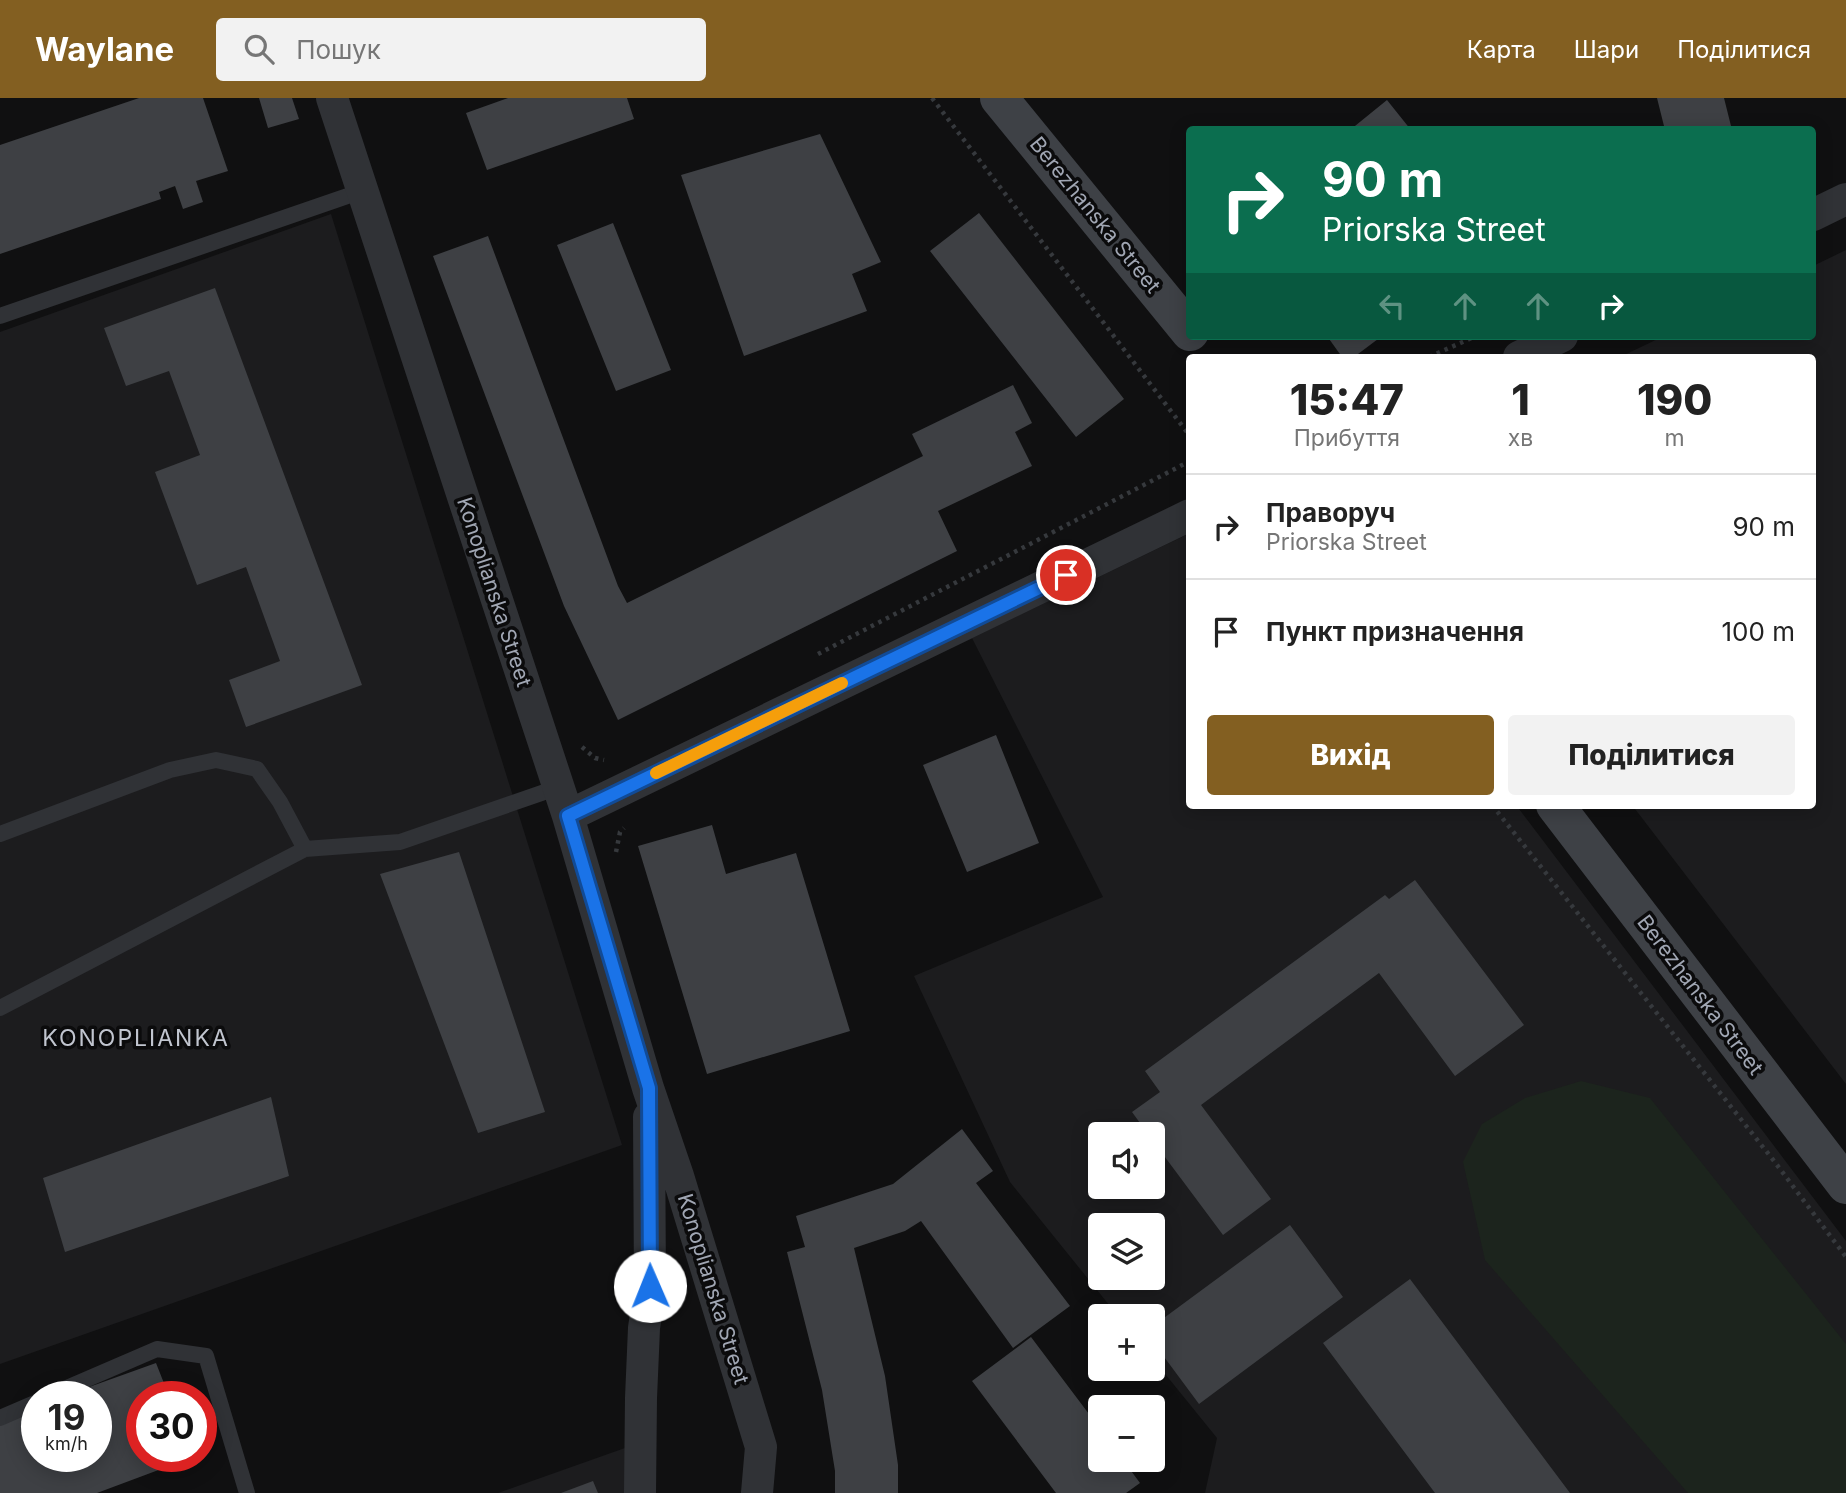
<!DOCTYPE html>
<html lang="uk">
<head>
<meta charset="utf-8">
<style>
  body { margin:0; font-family:Inter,sans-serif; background:#f2f2f2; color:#222; height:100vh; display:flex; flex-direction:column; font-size:26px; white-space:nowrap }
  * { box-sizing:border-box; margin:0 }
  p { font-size:23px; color:#767676 }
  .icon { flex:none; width:38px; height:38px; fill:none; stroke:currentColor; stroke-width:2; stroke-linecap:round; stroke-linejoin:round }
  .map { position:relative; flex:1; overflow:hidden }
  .details { position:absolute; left:1186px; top:256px; width:630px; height:455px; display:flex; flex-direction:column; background:#fff; border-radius:7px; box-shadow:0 4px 18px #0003 }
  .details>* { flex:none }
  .guide { position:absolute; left:1186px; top:28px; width:630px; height:214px; border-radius:7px; box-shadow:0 4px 18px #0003; background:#0b6e4f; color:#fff; overflow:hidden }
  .controls { position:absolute; left:1088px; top:1024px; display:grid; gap:14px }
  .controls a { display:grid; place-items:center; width:77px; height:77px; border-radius:7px; background:#fff; box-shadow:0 4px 18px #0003; font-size:35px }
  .speed { position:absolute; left:21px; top:1283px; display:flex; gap:14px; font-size:35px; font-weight:700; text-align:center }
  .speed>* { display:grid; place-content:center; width:91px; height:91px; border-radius:50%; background:#fff; box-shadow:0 4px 18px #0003; line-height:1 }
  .speed small { font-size:18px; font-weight:400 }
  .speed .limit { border:10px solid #d22; background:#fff; color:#111 }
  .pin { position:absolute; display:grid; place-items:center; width:60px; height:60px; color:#fff; margin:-30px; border:4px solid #fff; border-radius:50%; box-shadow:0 2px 7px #0007 }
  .me { position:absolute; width:77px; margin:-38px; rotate:359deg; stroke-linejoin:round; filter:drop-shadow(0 0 5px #0008) }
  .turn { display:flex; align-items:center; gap:24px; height:147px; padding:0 21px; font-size:32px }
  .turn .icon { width:91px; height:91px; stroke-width:2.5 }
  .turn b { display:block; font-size:49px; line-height:60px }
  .lanes { display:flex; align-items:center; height:66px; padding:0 21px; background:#0003; justify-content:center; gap:35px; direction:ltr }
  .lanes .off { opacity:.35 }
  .eta { display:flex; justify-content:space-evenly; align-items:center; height:119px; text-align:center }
  .eta b { font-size:42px; font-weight:800; line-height:49px }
  .button { display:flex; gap:14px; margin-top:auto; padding:14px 21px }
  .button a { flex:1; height:80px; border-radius:7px; background:#835f21; color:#fff; font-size:28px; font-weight:800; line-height:80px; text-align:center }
  .button a+a { background:#f2f2f2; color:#222 }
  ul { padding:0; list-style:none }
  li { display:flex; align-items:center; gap:21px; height:105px; padding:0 21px; border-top:2px solid #e0e0e0 }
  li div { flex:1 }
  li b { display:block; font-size:26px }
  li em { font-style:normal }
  header { display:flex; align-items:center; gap:42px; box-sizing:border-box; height:98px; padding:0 35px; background:#835f21; color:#fff }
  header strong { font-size:33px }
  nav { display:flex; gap:38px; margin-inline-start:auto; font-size:24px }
  .search { width:490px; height:63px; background:#f2f2f2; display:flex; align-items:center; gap:18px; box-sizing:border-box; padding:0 24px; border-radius:7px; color:#767676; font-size:26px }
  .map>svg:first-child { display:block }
</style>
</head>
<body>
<header>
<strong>Waylane</strong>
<div class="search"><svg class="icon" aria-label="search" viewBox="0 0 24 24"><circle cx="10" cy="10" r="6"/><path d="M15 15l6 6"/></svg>Пошук</div>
<nav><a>Карта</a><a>Шари</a><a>Поділитися</a></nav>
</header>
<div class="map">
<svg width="1846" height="1395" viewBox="0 0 1846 1395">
  <rect width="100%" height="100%" fill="#101011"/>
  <path fill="#1c1c1e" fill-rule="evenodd" d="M331,116l291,931 -622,219v-1032z
    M1846,152v834l-214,-279h181v-448h-193l44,-21h149v-70z
    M1190,435v272h326l330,436v252h-641l12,-55 -64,-79v-43h-35l-108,-134 -96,-206 189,-79 -131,-259zM1101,1036h52v52h-52zM1101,1127h52v53h-52z
    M625,1350l2,45h-129z"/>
  <path fill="#1c241d" d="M1581,983l69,17 196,246v149h-158l-203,-233 -22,-98 19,-38 43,-26z"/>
  <path fill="#3e4044" d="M139,0h64l25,73 -32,10 7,21 -20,7 -8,-23 -16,6 2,7 -161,55v-109z
    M259,0h33l7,21 -31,9z
    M508,0h119l7,21 -147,51 -21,-57z
    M1657,0h67l8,32h-67z
    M1387,2l24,30h-61z
    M820,36l61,128 -29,12 15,37 -123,45 -63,-181z
    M979,115l145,186 -48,38 -146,-186z
    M613,125l58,147 -55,21 -59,-146z
    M488,138l130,350 9,17 296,-147 -11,-22 101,-49 19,38 -17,9 17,34 -94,45 19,40 -339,169 -54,-114 -131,-350z
    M215,190l147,397 -116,42 -17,-47 51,-19 -34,-94 -49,18 -42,-113 45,-17 -31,-84 -43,15 -22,-58z
    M1327,238h55l-28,21h-12z
    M996,637l43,108 -72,29 -44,-107z
    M712,727l14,49 70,-21 54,178 -143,43 -69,-228z
    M459,754l86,260 -67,21 -98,-259z
    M1415,782l109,145 -69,51 -76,-103 -178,132 70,94 -48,36 -70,-94v-7h-5l-16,-22 28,-20 -15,-21 240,-176 4,4z
    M271,999l18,79 -224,76 -22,-74z
    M962,1031l31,42 -17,12 94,123 -57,42 -92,-127 -16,10 -51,17 31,128 13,89v28h-63v-22l-13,-81 -35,-138 18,-5 -9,-31 97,-32z
    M1290,1127l53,72 -144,107 -46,-62v-16z
    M1410,1181l160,214h-135l-112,-150z
    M1031,1239l70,93v30h22l17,23 -14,10h-70l-84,-112z
    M156,1265l13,33h-27v60h54l-99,37h-97v-74l37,-13v50h59v-60h-32z
    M593,1383l5,12h-37z"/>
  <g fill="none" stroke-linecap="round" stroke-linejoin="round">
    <path stroke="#36393d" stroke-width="4.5" stroke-dasharray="3.5 5" stroke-linecap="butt" d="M932,0l258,338
      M1429,259l47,-21
      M818,556l372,-193
      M582,649l13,11 9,2
      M1492,707l282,356 72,96
      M616,754l4,-20 4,-4"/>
    <path stroke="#303236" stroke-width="16" d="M0,218l362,-125
      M0,736l170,-64 46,-10 41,9 23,33 25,47
      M0,910l305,-159 95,-7 159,-55
      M48,1298l109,-47 49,7 41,137
      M0,1320l37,-16"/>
    <path stroke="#303236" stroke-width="32" d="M332,0l236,718 80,272 30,88 83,271 -4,46
      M1813,117l33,-16
      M1519,259l43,-21
      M568,718l622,-301
      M640,1395l1,-95 3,-70 6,-42 -1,-169"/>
    <path stroke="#3e4146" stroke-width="38" d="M999,0l191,234
      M1555,707l291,380"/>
  </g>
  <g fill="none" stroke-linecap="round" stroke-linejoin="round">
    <g stroke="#114b97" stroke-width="18">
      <path id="route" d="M650,1188l-1,-198 -81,-272 498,-241"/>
    </g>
    <use href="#route" stroke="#1a73e8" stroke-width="12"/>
    <path stroke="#f59e0b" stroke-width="12" d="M656,675l186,-90"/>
  </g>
  <g text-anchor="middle" stroke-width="7" stroke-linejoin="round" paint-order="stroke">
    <g font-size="21" fill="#a0a6b3" stroke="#0b0b0c">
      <text transform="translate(1095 117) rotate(51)" y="7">Berezhanska Street</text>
      <text transform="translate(494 494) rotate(72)" y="7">Konoplianska Street</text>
      <text transform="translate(1700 897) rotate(53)" y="7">Berezhanska Street</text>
      <text transform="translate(713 1191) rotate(73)" y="7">Konoplianska Street</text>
    </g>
    <g font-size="23" letter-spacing="2" fill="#c1c5cf" stroke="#0b0b0c">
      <text x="136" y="948">KONOPLIANKA</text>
    </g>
  </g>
</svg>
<div class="controls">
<a><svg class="icon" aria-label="sound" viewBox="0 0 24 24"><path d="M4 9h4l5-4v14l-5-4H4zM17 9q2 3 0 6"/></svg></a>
<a><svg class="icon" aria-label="layers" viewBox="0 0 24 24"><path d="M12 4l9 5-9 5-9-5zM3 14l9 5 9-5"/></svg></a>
<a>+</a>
<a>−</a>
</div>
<div class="speed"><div>19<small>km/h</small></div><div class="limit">30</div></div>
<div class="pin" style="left:1066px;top:477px;background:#d93025"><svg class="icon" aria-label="arrive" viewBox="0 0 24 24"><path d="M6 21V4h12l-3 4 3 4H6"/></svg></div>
<svg class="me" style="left:650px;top:1188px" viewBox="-20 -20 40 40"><circle r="19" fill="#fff"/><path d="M0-13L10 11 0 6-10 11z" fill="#1a73e8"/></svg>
<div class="guide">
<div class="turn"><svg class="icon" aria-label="right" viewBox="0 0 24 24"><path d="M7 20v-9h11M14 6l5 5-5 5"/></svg><div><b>90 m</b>Priorska Street</div></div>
<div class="lanes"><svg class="icon off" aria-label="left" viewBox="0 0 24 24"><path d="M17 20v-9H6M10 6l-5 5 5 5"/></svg><svg class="icon off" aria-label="ahead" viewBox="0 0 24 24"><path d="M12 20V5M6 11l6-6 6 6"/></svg><svg class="icon off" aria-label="ahead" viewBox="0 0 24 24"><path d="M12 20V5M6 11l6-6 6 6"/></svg><svg class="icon" aria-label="right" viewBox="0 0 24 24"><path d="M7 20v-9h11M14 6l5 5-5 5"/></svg></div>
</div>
<section class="details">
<div class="eta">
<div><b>15:47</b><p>Прибуття</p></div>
<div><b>1</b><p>хв</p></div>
<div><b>190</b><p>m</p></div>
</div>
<ul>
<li><svg class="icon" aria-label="right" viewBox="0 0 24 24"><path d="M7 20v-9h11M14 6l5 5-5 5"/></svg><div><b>Праворуч</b><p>Priorska Street</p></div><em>90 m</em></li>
<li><svg class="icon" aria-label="arrive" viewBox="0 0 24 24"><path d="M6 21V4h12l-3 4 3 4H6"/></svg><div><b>Пункт призначення</b></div><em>100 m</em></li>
</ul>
<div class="button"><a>Вихід</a><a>Поділитися</a></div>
</section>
</div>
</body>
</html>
